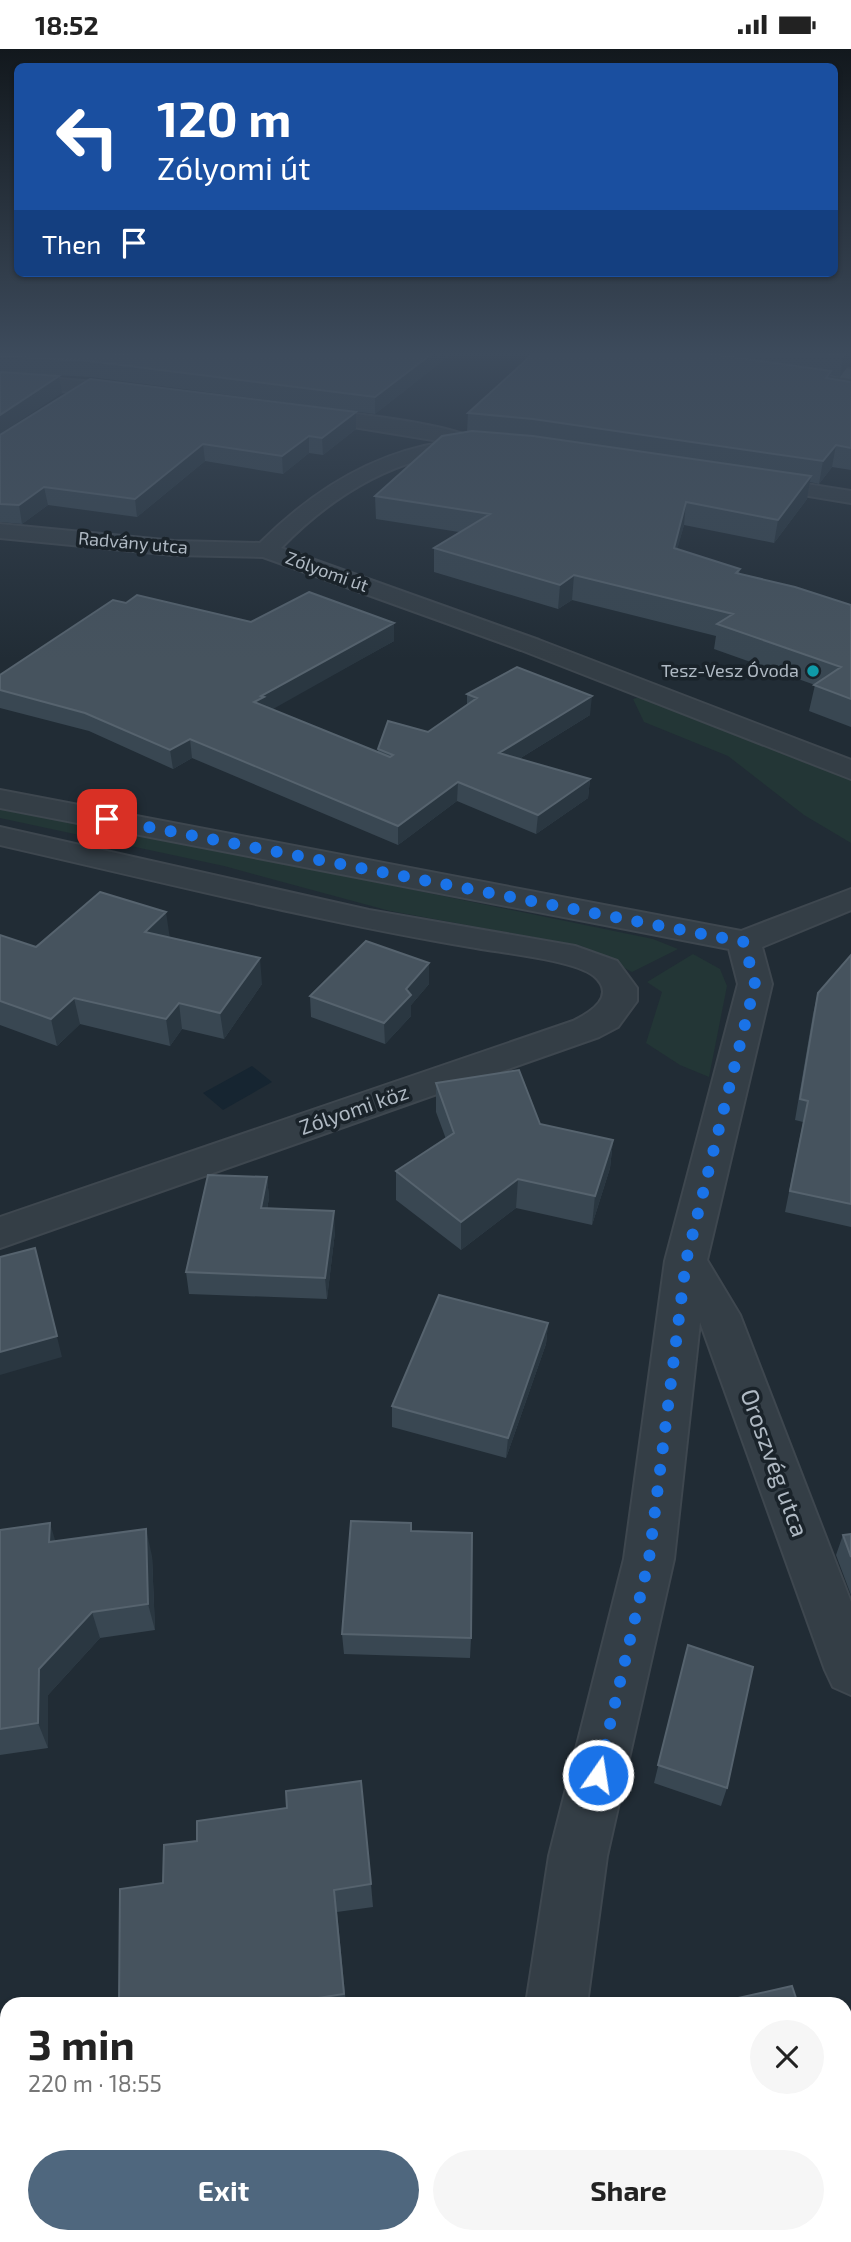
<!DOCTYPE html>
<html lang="en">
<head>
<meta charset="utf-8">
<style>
  body { margin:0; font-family:"Exo 2",sans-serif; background:#f6f6f6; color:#222; height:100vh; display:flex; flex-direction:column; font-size:26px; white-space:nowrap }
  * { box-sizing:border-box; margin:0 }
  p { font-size:23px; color:#767676 }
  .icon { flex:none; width:38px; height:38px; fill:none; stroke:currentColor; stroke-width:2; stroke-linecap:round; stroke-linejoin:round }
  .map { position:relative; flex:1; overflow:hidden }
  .side { position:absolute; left:0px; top:1948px; width:852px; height:247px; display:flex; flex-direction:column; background:#fff; border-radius:21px 21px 0 0; box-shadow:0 2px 5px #0004 }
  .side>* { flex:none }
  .guide { position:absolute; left:14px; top:14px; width:824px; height:214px; border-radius:10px; box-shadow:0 2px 5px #0004; background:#1a4fa0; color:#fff; overflow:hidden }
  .pin { position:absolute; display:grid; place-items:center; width:60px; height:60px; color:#fff; margin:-30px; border-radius:14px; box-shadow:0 4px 10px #0006 }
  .me { position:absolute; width:77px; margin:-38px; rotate:13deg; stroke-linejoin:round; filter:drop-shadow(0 0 5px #0008) }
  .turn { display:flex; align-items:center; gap:24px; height:147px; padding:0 28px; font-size:32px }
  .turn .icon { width:91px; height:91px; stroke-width:2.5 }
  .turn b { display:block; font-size:49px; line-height:60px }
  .then { display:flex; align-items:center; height:66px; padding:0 28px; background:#0003; gap:14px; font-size:26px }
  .round { display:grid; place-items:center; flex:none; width:74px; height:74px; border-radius:37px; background:#f6f6f6 }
  .summary { display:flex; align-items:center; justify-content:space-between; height:119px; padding:0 28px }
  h1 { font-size:42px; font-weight:700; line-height:52px }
  .action { display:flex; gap:14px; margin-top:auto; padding:14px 28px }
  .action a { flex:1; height:80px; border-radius:42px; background:#4f677e; color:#fff; font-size:28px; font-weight:700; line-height:80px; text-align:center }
  .action a+a { background:#f6f6f6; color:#222 }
  .status { display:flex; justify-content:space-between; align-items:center; height:49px; padding:0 35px; background:#fff; direction:ltr }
  .status svg { height:19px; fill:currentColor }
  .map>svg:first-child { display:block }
</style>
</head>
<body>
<div class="status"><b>18:52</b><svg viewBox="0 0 49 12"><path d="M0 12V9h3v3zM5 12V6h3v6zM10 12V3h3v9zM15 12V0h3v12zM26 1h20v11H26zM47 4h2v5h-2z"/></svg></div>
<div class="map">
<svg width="851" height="2193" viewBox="0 0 851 2193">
  <rect width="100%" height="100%" fill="#212c35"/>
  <path fill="#233636" d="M640,648l211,83v63l-47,-28 -76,-59 -84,-34 -11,-23z
    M0,756l653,134 25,10 -46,23 -50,-26 -192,-35 -166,-45 -224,-48z
    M693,905l27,15 7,17 -18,91 -29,-12 -34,-22 16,-51 -15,-10z"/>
  <path fill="#162531" d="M252,1017l20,16 -49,28 -20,-17z"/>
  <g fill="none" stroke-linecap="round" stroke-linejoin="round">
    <g stroke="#3e474f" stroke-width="4">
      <path id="street" d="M0,325l131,11 9,6 -9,6 -131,-11z
        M305,359c31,4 161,16 176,36l-3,4c-19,5 -39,7 -58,12 -54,15 -100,48 -139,88l258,92 312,120v19l-330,-129 -258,-93 -89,-2 -174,-17v-14l174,17 86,2c52,-52 112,-90 185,-101l-147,-24 -3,-4z
        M756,427l95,15v12l-102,-17 -4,-4 4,-4z
        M0,741l741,141 110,-42v21l-89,37 10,37 -65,276 33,55 111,287v93l-18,-8 -8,-17 -125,-348 -26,237 -67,297 -20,148h-61l23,-148 75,-297 41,-298 73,-277 -9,-35 -729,-141z
        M0,778l369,83 206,36 42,15 20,27v13l-19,26 -19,10 -599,211v-31l573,-196c18,-9 44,-25 21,-45 -20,-16 -91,-23 -118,-28 -160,-27 -318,-67 -476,-103z
        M531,2188h67l1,5h-68z"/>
    </g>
    <g stroke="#3e474f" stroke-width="4">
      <path id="primary" d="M690,303h44l117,17v10l-152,-22z"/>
    </g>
    <use href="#street" fill="#343e46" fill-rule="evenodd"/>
    <use href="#primary" fill="#525d66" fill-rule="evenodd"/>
  </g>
  <path fill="#394752" d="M0,303l124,2 330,-2 -79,62 -284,-37 -91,-5z
    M535,303h316v10l-11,15 -10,-2v4l21,3v88l-19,-3 -13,17 -9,-2 -3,17 -33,44 -90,-18 -7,24 63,20 -1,5 112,31v122l-42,-16 6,-26 -101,-36 2,-13 -144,-36 -14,9 -124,-37v-24l25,-16 -83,-13 -1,-23 92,-64 1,-19z
    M356,363v17l-33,26 -14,-2 -26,21 -78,-13 -68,56 -89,-12 -26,19 -22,-2v-87z
    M126,554l125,19 143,1v18l-123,68 107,43v-3l50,-17 39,-27v-11l123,21 -71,44 71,20 -2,19 -52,36 -79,-33 -59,44 -206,-87 -19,11 -84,-38 -89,-23v-33z
    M0,886l36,12 134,-9 92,46 -38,55 -42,-10 -12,17 -90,-22 -23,22 -57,-21z
    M851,906v272l-66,-15 18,-90 -8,-2 18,-106 5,-21z
    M429,914v21l-18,21v11l-26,28 -74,-27 -1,-21z
    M436,1034l104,41 73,16 -3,28 -18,57 -76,-17 -55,42 -65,-50v-29l50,-32 -10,-27z
    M267,1128l2,21 -2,11 68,23 -8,67 -138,-5 -3,-22z
    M548,1274l-2,21 -40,114 -114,-31v-21z
    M411,1474v8l60,107 -1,20 -126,-4 -2,-20z
    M0,1481l55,11 97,15 3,74 -55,8 -52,57v53l-48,7z
    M851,1485v61l-15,-40 7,-20z
    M688,1596l39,143 -6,18 -67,-23z
    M163,1834l208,1 2,23 -36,5 9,92h-227z
    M686,2188h159l6,5h-164z"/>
  <path fill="#2a3741" d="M111,303h17l-16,12z
    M434,303h20l-79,62v-17z
    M847,303h4v10l-11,15 3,-21z
    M59,327l3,17 -62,41v-19z
    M356,363v17l-33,26 -1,-17z
    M309,387v17l-26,21 -1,-18z
    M203,395l2,17 -68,56 -2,-18z
    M836,396l-4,22 -13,17 4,-23z
    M811,427l-4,23 -33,44 4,-23z
    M44,438l4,18 -26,19 -3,-19z
    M686,453l-2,23 -13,47 3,-24z
    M574,526l-2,25 -14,9 2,-24z
    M394,574v18l-128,72 -12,-11 7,-6z
    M592,647l-2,19 -92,57 1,-19z
    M190,690l2,19 -19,11 -3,-19z
    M590,730l-2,19 -52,36 2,-19z
    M458,733l-1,19 -59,44v-19z
    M166,863l4,27 -25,-7z
    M260,909l2,26 -38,55 -4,-26z
    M429,914v21l-18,21v11l-26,28 -1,-21 22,-34z
    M74,949l6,26 -23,22 -6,-27z
    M179,954l3,26 -12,17 -4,-27z
    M613,1091l-3,28 -18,57 3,-29z
    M267,1128l2,21 -6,32 -2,-22z
    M518,1130l-2,29 -55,42v-28z
    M334,1162l1,21 -8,67 -2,-21z
    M35,1199l27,109 -62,18v-23z
    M548,1274l-2,21 -40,114 2,-20z
    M50,1474l8,27 -9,-8z
    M146,1480l6,27 3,74 -7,-26z
    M92,1563l8,26 -52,57v53l-10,-25 1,-54z"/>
  <path fill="#46535e" stroke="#56636e" stroke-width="2" d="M0,303h114l2,2h12l4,-2h302l-59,45 -286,-36 -89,-5z
    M535,303h161l135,19 -5,7 25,4v66l-15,-3 -13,16 -290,-42 -65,-6z
    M809,303h38l-4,4z
    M0,323l59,4 -59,39z
    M90,330l266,33 -34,26 -13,-2 -27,20 -79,-12 -68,55 -91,-12 -25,18 -19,-1v-69z
    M472,382l61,5 278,40 -33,44 -92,-18 -12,46 66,21 -4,4 59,14 56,18v94l-37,-14 27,-18 -124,-43 16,-10 -159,-39 -14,10 -126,-37 56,-34 -115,-18 67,-60z
    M309,543l85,31 -133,73 3,1 -10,5 136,55 3,-2 -15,-6 10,-28 40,11 49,-34 -10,-4 50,-27 75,29 -93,57 91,26 -52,36 -80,-33 -60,44 -208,-87 -20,11 -85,-37 -85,-23v-15l113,-75 13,3 11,-8 114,27z
    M100,843l66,20 -21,20 115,26 -40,55 -41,-10 -13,16 -92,-21 -23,21 -51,-18v-66l36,12z
    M366,892l63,22 -23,26 5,6 -27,28 -74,-27z
    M851,906v249l-61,-13 18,-90 -8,-2 18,-106z
    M519,1021l21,54 73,16 -18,56 -77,-17 -57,43 -65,-51 58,-38 -18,-50z
    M208,1126l59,2 -6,31 73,3 -9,67 -139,-6z
    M35,1199l22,88 -57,16v-95z
    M439,1246l109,28 -40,115 -116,-32z
    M351,1472l60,2v8l61,2 -1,105 -129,-4z
    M50,1474l-1,19 97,-13 2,75 -56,8 -53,57 -1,54 -38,6v-199z
    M851,1485v23l-8,-22z
    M688,1596l65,22 -26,121 -69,-23z
    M361,1732l10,103 -37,6 10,104 -65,10h-160l1,-115 43,-6 1,-38 33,-4v-20l90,-13 -1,-17z
    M792,1937l6,18h-87z
    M845,2099l6,18v76h-151l-2,-5h147z"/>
  <linearGradient id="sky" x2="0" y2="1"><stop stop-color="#12181d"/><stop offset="0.5" stop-color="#3d4b5c"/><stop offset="1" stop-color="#3d4b5c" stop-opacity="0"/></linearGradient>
  <rect width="851" height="610" fill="url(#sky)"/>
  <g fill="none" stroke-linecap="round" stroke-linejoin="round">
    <path stroke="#1a73e8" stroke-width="12" stroke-dasharray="0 21.6" d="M107,770l637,123 11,42 -69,277 -37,298 -51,216"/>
  </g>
  <circle fill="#0f9aa8" stroke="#1a232a" stroke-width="2.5" cx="813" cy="622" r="7"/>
  <g text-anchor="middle" stroke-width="7" stroke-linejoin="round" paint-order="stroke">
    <g font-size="18" fill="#afb9c3" stroke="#1a232a">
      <text transform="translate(133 494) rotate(5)" y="6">Radvány utca</text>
      <text transform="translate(327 523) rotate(20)" y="6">Zólyomi út</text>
    </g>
    <g font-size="18" fill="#afb9c3" stroke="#1a232a" text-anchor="end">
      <text x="799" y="628">Tesz-Vesz Óvoda</text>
    </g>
    <g font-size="21" fill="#afb9c3" stroke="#1a232a">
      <text transform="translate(354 1061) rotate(-19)" y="7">Zólyomi köz</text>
    </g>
    <g font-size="24" fill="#afb9c3" stroke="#1a232a">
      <text transform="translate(774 1414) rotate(70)" y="8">Oroszvég utca</text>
    </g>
  </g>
</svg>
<div class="pin" style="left:107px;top:770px;background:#d93025"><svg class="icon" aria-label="arrive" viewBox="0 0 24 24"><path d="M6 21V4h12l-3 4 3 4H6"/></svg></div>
<svg class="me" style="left:598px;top:1726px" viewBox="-20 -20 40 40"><circle r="17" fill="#1a73e8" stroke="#fff" stroke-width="3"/><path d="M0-11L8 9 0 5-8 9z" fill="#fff"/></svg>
<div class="guide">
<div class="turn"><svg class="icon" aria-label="left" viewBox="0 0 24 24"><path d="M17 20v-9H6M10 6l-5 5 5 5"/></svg><div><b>120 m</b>Zólyomi út</div></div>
<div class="then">Then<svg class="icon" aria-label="arrive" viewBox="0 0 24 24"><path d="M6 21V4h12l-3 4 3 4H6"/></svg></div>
</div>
<section class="side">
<div class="summary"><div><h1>3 min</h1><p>220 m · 18:55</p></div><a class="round"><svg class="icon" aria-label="close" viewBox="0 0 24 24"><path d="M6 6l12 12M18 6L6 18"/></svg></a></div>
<div class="action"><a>Exit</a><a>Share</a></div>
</section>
</div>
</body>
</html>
